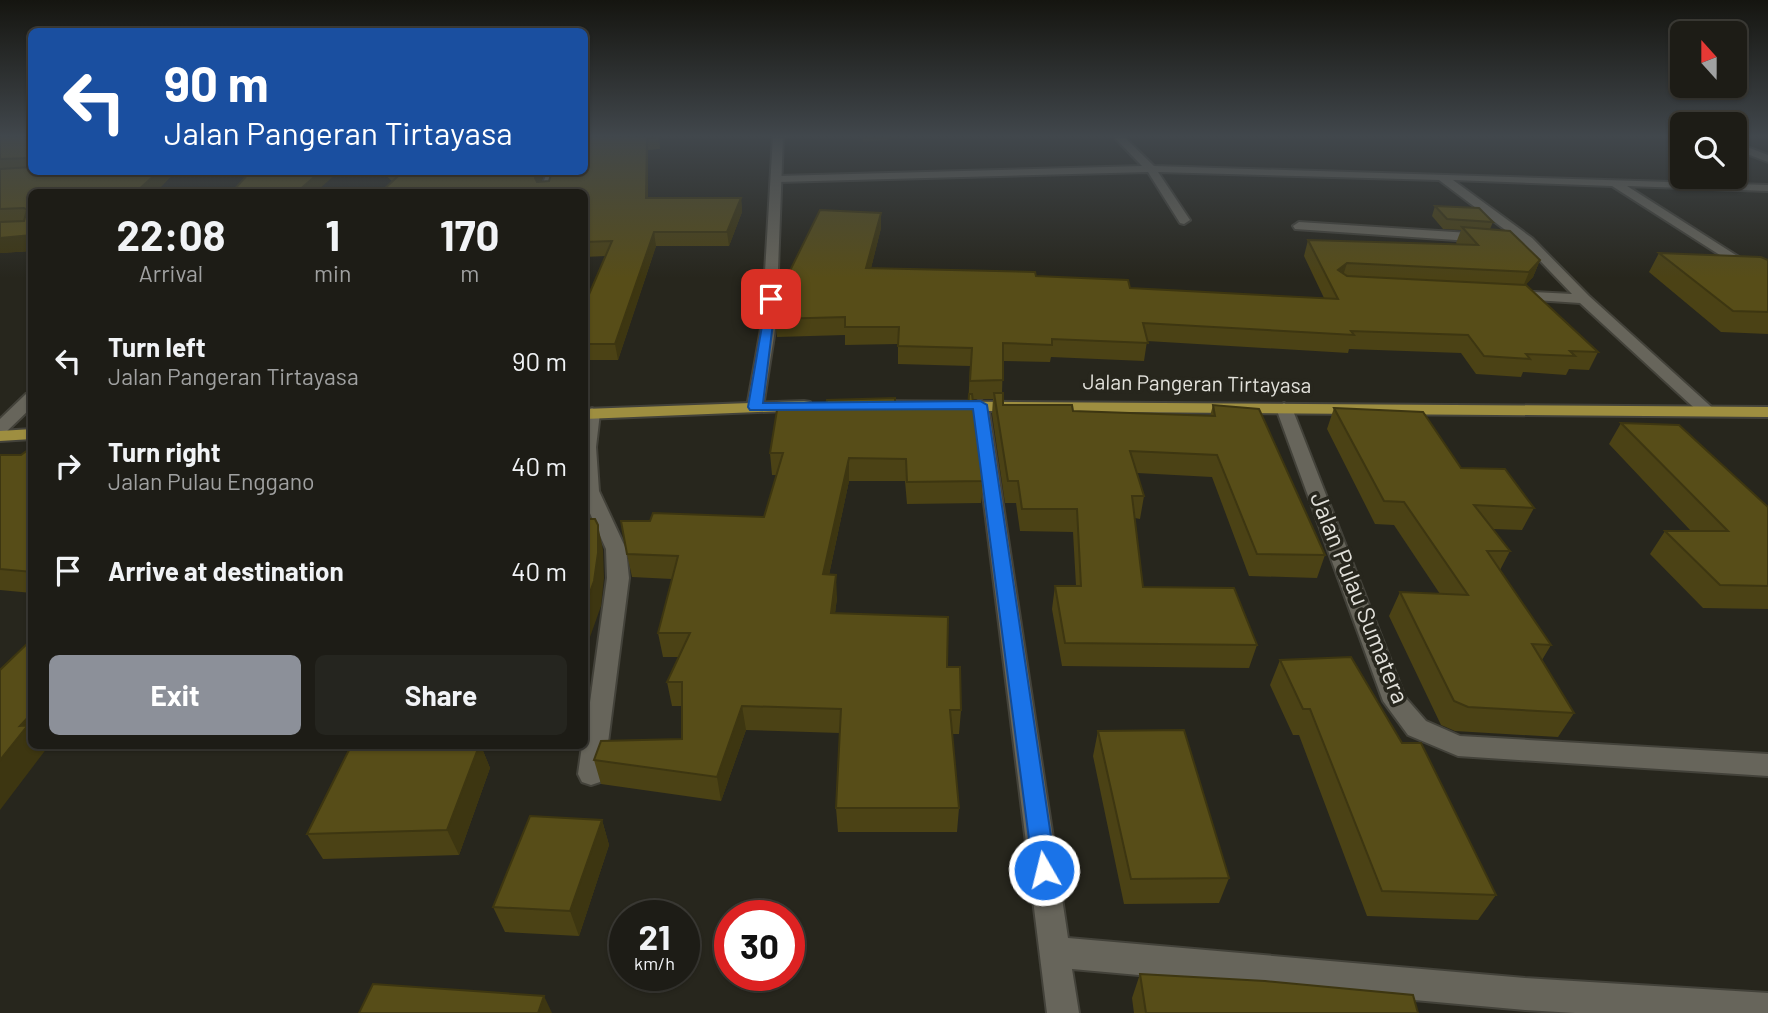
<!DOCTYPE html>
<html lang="en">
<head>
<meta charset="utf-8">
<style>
  body { margin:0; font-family:Barlow,sans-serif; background:#25251f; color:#f1f3f6; height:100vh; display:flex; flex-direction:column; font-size:26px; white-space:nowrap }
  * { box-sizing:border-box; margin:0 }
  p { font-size:23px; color:#a0a1a1 }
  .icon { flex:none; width:38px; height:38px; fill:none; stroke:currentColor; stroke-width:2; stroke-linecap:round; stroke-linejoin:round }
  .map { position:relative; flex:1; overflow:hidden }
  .panel { position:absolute; left:28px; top:189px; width:560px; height:560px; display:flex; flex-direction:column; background:#1d1c16; border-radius:10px; box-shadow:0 2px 5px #0004,0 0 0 2px #3b3a35 }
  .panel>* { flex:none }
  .hud { position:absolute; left:28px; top:28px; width:560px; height:147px; border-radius:10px; box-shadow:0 2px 5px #0004,0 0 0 2px #3b3a35; background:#1a4fa0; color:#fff; overflow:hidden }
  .needle { width:46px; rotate:339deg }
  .fabs { position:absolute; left:1670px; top:21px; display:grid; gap:14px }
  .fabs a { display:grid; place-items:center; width:77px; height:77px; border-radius:10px; background:#1d1c16; box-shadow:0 2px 5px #0004,0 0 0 2px #3b3a35; font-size:35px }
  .speed { position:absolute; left:609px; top:900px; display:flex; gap:14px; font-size:35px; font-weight:700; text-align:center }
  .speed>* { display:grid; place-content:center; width:91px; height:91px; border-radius:50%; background:#1d1c16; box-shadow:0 2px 5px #0004,0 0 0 2px #3b3a35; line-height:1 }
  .speed small { font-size:18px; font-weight:400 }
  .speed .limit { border:10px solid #d22; background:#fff; color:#111 }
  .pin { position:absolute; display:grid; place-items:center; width:60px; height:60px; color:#fff; margin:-30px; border-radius:14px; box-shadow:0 4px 10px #0006 }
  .me { position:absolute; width:77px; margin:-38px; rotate:352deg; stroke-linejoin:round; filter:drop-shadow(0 0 5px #0008) }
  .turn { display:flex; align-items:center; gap:24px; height:147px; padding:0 21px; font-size:32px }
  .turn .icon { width:91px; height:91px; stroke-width:2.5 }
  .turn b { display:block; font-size:49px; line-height:60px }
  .eta { display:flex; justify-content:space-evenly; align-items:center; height:119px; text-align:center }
  .eta b { font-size:42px; font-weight:700; line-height:49px }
  .button { display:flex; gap:14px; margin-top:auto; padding:14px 21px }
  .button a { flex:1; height:80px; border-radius:10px; background:#8c9099; color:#fff; font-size:28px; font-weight:700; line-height:80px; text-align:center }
  .button a+a { background:#25251f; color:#f1f3f6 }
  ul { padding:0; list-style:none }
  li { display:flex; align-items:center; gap:21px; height:105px; padding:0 21px }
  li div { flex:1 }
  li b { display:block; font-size:26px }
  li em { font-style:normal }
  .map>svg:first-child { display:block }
</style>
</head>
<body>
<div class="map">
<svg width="1768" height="1013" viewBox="0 0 1768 1013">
  <rect width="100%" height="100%" fill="#27261d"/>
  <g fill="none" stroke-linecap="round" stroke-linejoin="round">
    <g stroke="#43423a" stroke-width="4">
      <path id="minor" d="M773,136h14l-5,3z
        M1113,136h10l31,30 614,19v6l-141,-5 126,80 2,3 -7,4 -136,-87 -159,-6 79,58 57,58 128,116 -2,4h-12l-123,-113 -73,-5v-6l5,-1 60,3 -48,-50 -85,-64 -281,-8 32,48 -6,4 -4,-1 -32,-51 -370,10 -5,-3 5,-3 364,-10z
        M1734,142l34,13v7l-34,-13z
        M547,172h10l-7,20h-10z
        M1299,222l186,12 6,4 -6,4 -190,-13 -2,-3z
        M32,392v15l-26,25 -6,1v-14l26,-25z
        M980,400l8,5 80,533 457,40 243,15v20h-193l-50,-3 -453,-41 7,44h-32l-75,-608z
        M1284,403l8,5 113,289 21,24 34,15 308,18v22l-310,-20 -50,-21 -25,-34 -107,-293z
        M592,408l8,5 -4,34 3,44 27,58 3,29 -25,196 -4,8 -9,3 -9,-3 -4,-8 4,-28h2l23,-168 -1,-29 -22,-49v-88z"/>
    </g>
    <g stroke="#43423a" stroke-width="4">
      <path id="tertiary" d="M773,136h10l-7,187 -13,84 -8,5 -8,-5 15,-84z"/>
    </g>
    <g stroke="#43423a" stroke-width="4">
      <path id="primary" d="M804,401l6,1 2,4 -2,4 -226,9v-10z
        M870,401l898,6v10l-904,-7 -2,-4 2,-4z
        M32,429v10l-32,2v-10z"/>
    </g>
    <use href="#minor" fill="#67655b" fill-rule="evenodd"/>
    <use href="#tertiary" fill="#67655b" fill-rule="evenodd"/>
    <use href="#primary" fill="#9e8e40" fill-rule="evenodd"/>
  </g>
  <path fill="#4b4215" d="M0,136h32v36l142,1 -18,19h-124v59l-32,2z
    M584,136h76v13l-12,1v48h93l1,14 -13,34h-73l-38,114h-34v-54l22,-50 -22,1v-65l-192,-11 -10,-9h163l-4,9h8z
    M1435,206l58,16 -3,7 50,31 -7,17 -8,8 73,67 -9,18 -20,-1 -3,6 -43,-3 -2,5 -45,-3 -15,-21 -112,-4 -1,4 -201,-12 -3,20 -93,-4 -1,5 -47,-1 -1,32 1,12 70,6 137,5 3,-11 112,150 -8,23 -68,-2 -37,-99 -75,-4 7,23 -4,23 -5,-1 8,69 114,58 -8,23 -187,-2 -10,-57 3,-23h21l-3,-54 -53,-1 -4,-28h-11l-13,-89 1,-15h-20l10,82 -2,22 -74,1 -2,-23h-56l-20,94 8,23 -2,15 112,54 14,43 -2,24h-7l7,74 -2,24h-119l-2,-24 4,-75 -94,-3 -25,71 -120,-17 -7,-24 88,-21v-33h-10l-5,-24 12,-25h-16l-5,-24 14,-54 -40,-2 -5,-23 23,-33 114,-4 13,-42h-5l-2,-22 125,-44h73l2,-43 -72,-2v-20l-53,1v-10l-68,2 -2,-18 106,-106v15l-10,40 165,8 94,12 194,10 -20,-42 4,-16 149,4 -1,-1 5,-13 -18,-1 -11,-13z
    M1659,253l109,7v74l-47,-2 -72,-60z
    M1334,408l127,60 73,40 -12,22 -29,-1 17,22 -10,19 51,75 -9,15 32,53 -16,24 -103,-6 -14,-6 -52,-109 11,-24 40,2 -46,-69 -19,-1 -48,-95z
    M1621,423l147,84v102l-65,-1 -53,-54 15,-23h26l-82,-87z
    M32,447v146l-32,-3v-135h21z
    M1280,660l122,83 94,152 -18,25 -111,-4 -68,-181h-6l-23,-50z
    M1098,731l131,147 -10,25 -95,1 -31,-148z
    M351,746h130l9,22 -31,87 -136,4 -16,-25z
    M602,820l7,25 -30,91 -74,-4 -12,-25z
    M1140,974l278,39h-284l-2,-15z"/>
  <path fill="#3d3611" d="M658,136h2v13l-2,-12z
    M863,136h57l-57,6z
    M647,138l1,12v61l-2,-13z
    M158,172h37l-21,1 -18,19h-20z
    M320,172h18l-22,20h-19z
    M396,172h57l-46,3z
    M537,172h8l-7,19 -3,-13z
    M741,198l1,14 -13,34 -2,-14z
    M881,213v15l-14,56 -1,-16z
    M654,232l2,14 -38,114 -3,-16z
    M32,235v16l-32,2v-15z
    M1540,260l-7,17 -11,12 7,-17z
    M1347,263l-5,16 -4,-9z
    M849,458v23l-25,117 -1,-24z
    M598,525l5,25 1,28 -3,28 -17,48v-45z
    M836,575l1,23 -5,38 -1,-23z
    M742,706l4,24 -25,71 -4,-24z
    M32,713v33h13l2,2 -47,62v-50l20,-34z
    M479,746h2l9,22 -31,87 -12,-25z
    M602,820l7,25 -30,91 -9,-25z
    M544,996l8,17h-14z"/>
  <path fill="#574d18" stroke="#3d3611" stroke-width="2" d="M0,136h32v22l-32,1z
    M584,136h74v1l-11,1 -1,60h95l-14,34h-73l-39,112h-31v-38l28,-65 -28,1v-50h-203l16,-15 -6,-5h9l3,2 26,-2h108l-2,6 2,4 12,-1 3,-9h32z
    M32,167v5h126l-22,20h-104v43l-32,3v-16l24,-1 3,-11 -3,-2 -24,1v-40z
    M250,172h70l-23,20h-65z
    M1435,206l44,2 14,14 -46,-3z
    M820,210l61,3 -15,55 169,4 1,4 92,4 2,8 208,11 -30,-59 170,5 -16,-18 48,4 30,29 -11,12 -182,-9 -9,7 9,6 179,9 72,67 -28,-1 5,5 -49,-2 4,5 -46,-3 -16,-21 -117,-4 3,4 -211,-12 5,20 -96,-4v6l-49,-2v37l-33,1 2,-33 -74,-2 1,-19h-54v-10l-70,2 3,-24z
    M1659,253l102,4 7,3v52l-35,-1z
    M994,393h9v12h69l1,6 142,5 -2,-11 46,4 66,146 -68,-1 -40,-99 -87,-4 14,45h-12l11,91 91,1 23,57 -192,-2 -10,-57h26l-4,-77h-55l-4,-28h-10z
    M969,394h3l11,87 -76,1 -1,-23 -57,-1 -26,116 13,1 -5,38 117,4 -1,50h13l1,43h-11l9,98h-123l5,-99 -99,-3 -25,71 -123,-17 7,-19 81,-2v-57h-15l23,-49h-32l20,-77 -51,-2 -6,-33h29l3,-8 111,4 19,-64h-13l8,-49h48l1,-4 68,-2v11h73z
    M1334,408l89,4 38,56 44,1 29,39 -60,-3 36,46h-23l64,94 -19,-1 42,69 -106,-6 -14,-6 -54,-109 68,3 -64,-93 -20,-1z
    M1621,423l58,2 89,82v79l-48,-1 -55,-54h63z
    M32,447v125l-32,-3v-114h21z
    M584,519h11l3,6v28l-4,28 -10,28z
    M32,639v74l-12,13 8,-1 -28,35v-90z
    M1351,657l51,86h19l75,152 -114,-4 -72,-182h-7l-23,-49z
    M1184,730l45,148 -98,1 -33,-148z
    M351,746h128l-32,84 -140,4z
    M530,816l72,4 -32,91 -77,-4z
    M1140,974l125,7 148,14 5,18h-272z
    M373,984l171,12 -6,17h-179z"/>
  <linearGradient id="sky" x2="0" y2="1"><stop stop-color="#151510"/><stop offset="0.49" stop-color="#41474c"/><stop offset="1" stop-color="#41474c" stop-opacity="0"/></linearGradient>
  <rect width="1768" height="278" fill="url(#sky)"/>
  <path fill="#1a73e8" stroke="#114b97" stroke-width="2" d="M767,297l9,2 -13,104 217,-2 7,4 69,465 -3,7 -9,3 -8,-3 -3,-7 -60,-461 -223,1 -2,-3z"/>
  <g text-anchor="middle" stroke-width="7" stroke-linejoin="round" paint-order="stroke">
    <g font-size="21" fill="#e3e2dc" stroke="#27261d">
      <text transform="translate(1197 384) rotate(1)" y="7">Jalan Pangeran Tirtayasa</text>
    </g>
    <g font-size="24" fill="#e3e2dc" stroke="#27261d">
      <text transform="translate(1359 598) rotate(68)" y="8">Jalan Pulau Sumatera</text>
    </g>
  </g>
</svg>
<div class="fabs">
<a><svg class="needle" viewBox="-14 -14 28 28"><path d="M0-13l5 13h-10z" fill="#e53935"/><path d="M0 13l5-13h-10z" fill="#a0a1a1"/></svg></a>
<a><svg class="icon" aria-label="search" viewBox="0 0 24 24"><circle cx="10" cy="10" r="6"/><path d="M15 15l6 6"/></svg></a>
</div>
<div class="speed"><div>21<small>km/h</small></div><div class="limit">30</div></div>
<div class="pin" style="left:771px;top:299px;background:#d93025"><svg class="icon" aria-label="arrive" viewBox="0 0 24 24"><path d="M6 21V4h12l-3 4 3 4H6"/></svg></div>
<svg class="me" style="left:1044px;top:870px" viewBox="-20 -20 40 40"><circle r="17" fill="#1a73e8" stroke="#fff" stroke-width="3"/><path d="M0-11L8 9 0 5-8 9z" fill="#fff"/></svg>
<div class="hud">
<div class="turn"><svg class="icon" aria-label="left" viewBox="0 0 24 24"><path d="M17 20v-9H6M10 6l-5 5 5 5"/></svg><div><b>90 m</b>Jalan Pangeran Tirtayasa</div></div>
</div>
<section class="panel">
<div class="eta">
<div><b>22:08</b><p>Arrival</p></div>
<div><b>1</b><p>min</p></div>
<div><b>170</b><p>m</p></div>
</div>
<ul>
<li><svg class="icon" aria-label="left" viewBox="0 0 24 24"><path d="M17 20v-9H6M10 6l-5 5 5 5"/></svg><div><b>Turn left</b><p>Jalan Pangeran Tirtayasa</p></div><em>90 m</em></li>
<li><svg class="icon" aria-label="right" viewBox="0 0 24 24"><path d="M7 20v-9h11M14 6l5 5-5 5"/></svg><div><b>Turn right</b><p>Jalan Pulau Enggano</p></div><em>40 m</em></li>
<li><svg class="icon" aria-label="arrive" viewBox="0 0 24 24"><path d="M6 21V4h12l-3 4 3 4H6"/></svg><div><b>Arrive at destination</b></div><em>40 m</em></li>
</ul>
<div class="button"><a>Exit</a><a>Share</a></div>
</section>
</div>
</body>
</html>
